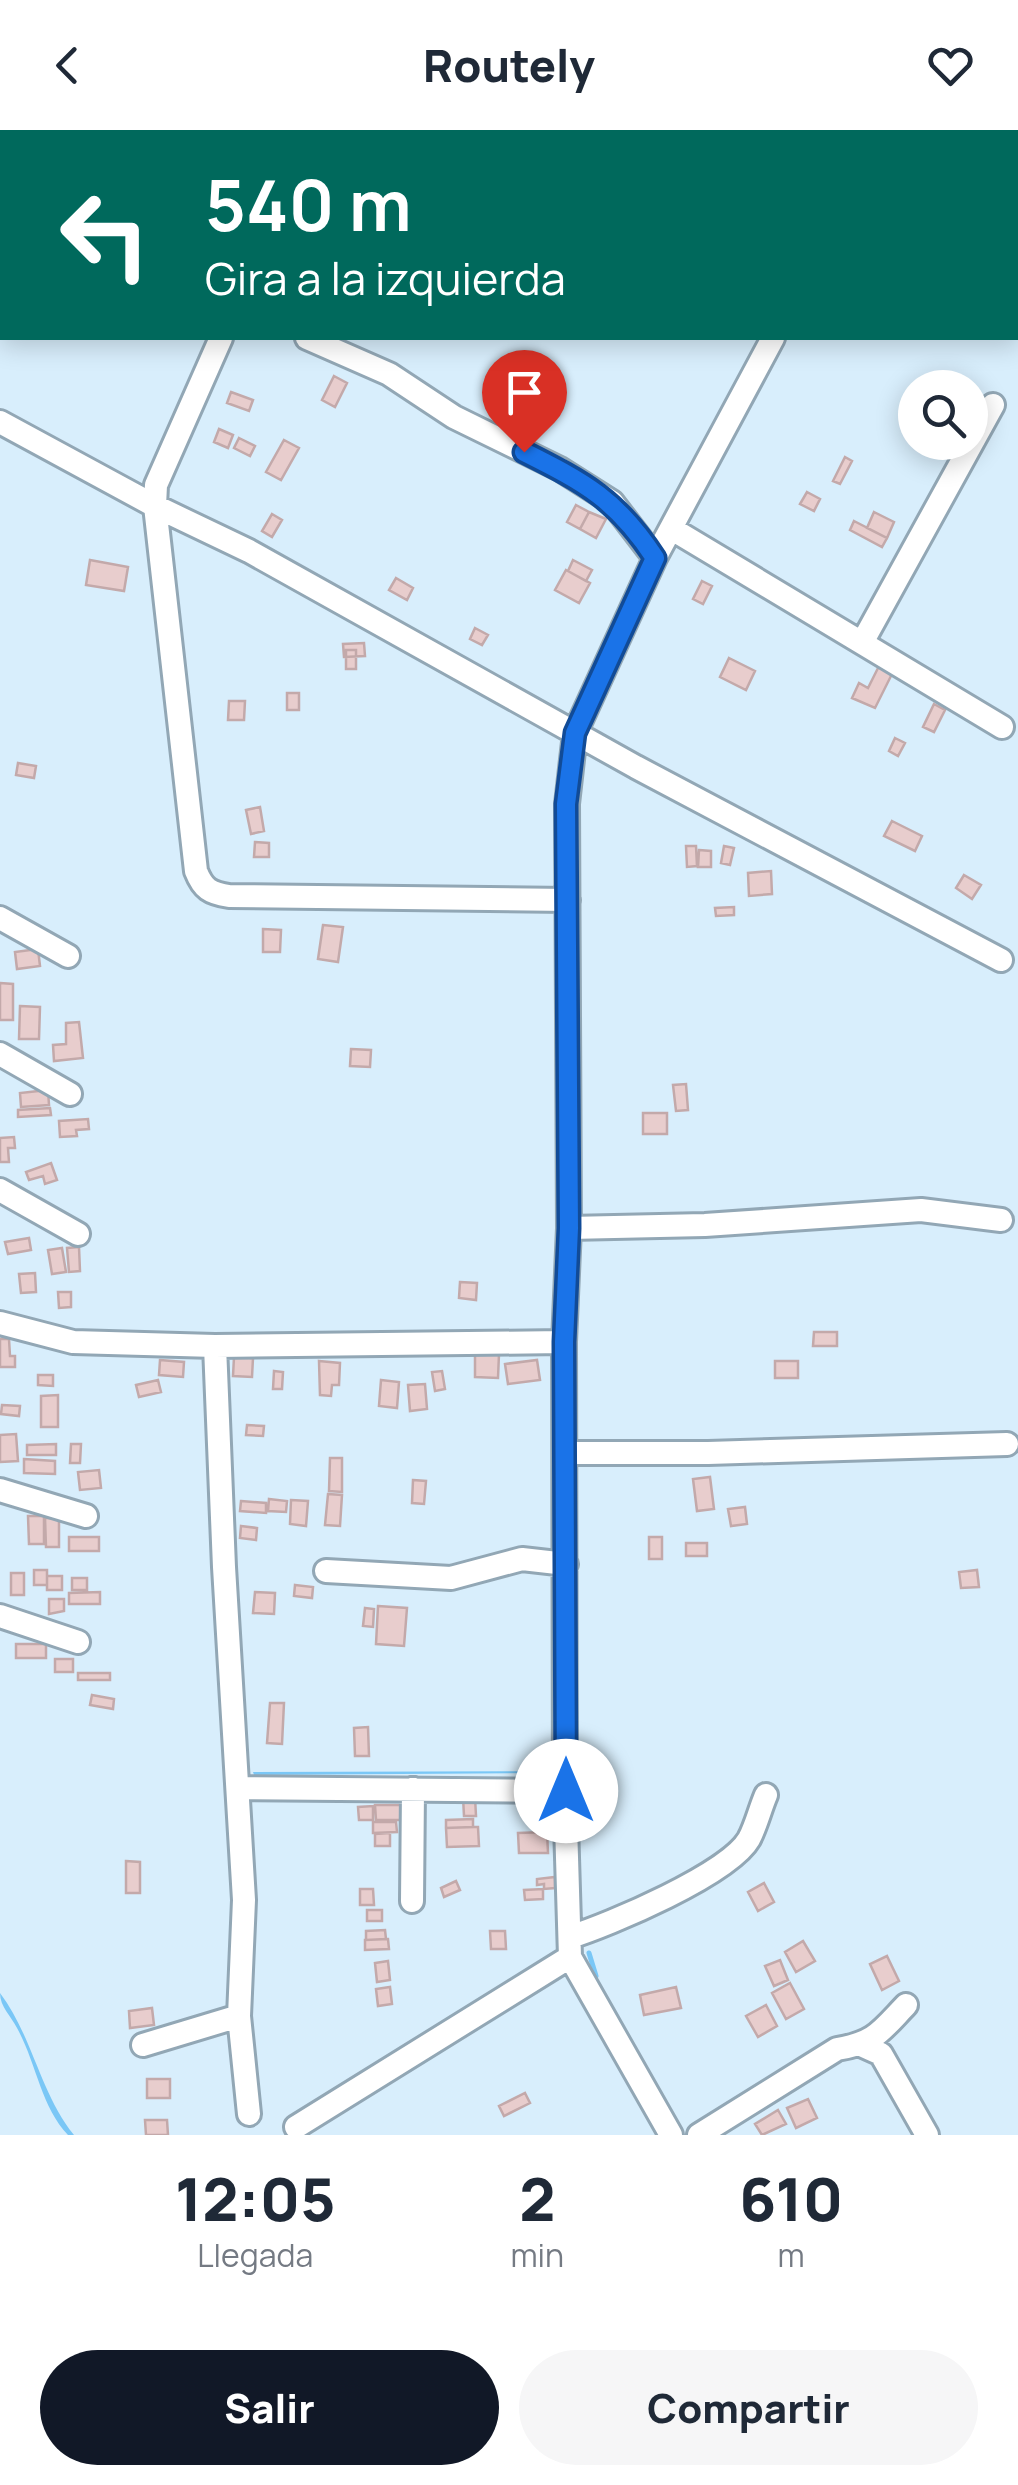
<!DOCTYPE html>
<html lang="es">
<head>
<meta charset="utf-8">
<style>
  body { margin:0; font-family:Manrope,sans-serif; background:#f6f6f7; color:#1f2937; height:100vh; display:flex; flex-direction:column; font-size:38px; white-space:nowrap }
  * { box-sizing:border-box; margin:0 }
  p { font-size:32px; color:#747a83 }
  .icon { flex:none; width:55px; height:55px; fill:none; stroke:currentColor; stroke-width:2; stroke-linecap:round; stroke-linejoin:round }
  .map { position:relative; height:2005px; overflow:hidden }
  .details { display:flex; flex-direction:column; background:#fff; flex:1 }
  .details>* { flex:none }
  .guide { position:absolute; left:0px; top:0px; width:1020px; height:210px; box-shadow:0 5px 25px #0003; background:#00695c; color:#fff; overflow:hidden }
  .buttons { position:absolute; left:898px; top:240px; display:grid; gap:20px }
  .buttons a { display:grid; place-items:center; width:90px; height:90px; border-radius:50%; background:#fff; box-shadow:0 5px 25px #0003; font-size:50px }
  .pin { position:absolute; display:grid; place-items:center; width:85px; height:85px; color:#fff; margin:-102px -42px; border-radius:50% 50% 50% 0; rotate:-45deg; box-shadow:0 0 10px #0007 }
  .pin .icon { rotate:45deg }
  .me { position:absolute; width:110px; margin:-55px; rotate:0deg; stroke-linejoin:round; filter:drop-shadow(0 0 8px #0008) }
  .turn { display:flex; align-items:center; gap:35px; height:210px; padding:0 40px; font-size:45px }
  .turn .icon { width:130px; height:130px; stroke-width:2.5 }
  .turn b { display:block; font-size:70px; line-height:85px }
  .eta { display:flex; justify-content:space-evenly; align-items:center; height:170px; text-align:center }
  .eta b { font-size:60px; font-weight:800; line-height:70px }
  .cta { display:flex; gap:20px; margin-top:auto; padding:20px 40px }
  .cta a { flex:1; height:115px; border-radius:60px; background:#111827; color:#fff; font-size:40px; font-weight:800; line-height:115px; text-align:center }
  .cta a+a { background:#f6f6f7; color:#1f2937 }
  header { display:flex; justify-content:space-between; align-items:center; height:130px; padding:0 40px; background:#fff; font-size:45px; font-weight:800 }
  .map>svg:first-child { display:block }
</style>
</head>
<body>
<header><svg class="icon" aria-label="back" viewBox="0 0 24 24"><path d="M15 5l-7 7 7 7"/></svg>Routely<svg class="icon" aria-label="heart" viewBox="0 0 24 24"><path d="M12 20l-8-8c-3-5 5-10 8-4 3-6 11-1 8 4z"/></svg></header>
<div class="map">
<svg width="1018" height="2005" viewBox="0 0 1018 2005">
  <rect width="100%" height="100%" fill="#d8eefc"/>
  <path fill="#7ac7f6" d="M554,1641v2l-300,2 -1,-3z
    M0,1863c33,44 40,100 74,142h-6c-27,-28 -32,-73 -51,-107 -6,-12 -17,-21 -17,-35z"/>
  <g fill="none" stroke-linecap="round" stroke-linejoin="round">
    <path stroke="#7ac7f6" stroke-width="5" d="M589,1823l7,23"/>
  </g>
  <path fill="#e8cdcd" stroke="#c3a9aa" stroke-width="2.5" d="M334,246l13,7 -12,24 -13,-7z
    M231,262l22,8 -4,11 -22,-8z
    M219,299l14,6 -5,13 -14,-6z
    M239,308l16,8 -5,10 -16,-8z
    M284,310l15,8 -18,32 -15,-8z
    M845,327l7,4 -12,23 -7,-3z
    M807,362l13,7 -6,12 -14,-7z
    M576,375l13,7 -9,17 -13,-7z
    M589,382l17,7 -10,19 -16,-9z
    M874,382l20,10 -7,16 -20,-10z
    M272,384l10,6 -10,17 -10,-6z
    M854,391l33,17 -5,9 -32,-17z
    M90,430l38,7 -4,24 -38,-6z
    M573,430l19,10 -6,11 -18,-10z
    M566,440l24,13 -11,20 -24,-13z
    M396,448l17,10 -6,12 -18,-10z
    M702,451l10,5 -9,18 -10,-5z
    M475,498l13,7 -6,10 -12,-6z
    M364,513l1,13 -21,1 -1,-13z
    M346,520h10v19h-10z
    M729,528l26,13 -9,19 -26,-13z
    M879,536l14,6 -18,36 -23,-10 7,-15 9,5z
    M287,563h12v17h-12z
    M229,571h16l-1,19h-16z
    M934,574l11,6 -11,22 -11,-5z
    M895,608l10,5 -7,13 -9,-5z
    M18,633l18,3 -2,12 -18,-3z
    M260,677l4,24 -13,3 -5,-24z
    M892,691l30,15 -7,15 -31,-15z
    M255,712l14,1v14h-15z
    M686,716h10l1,20 -10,1z
    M724,716l10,2 -4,17 -9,-2z
    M699,720l12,1v16h-13z
    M771,741l1,23 -23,2 -1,-23z
    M964,745l17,10 -9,14 -16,-11z
    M734,777v8l-18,1 -1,-8z
    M323,795l20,2 -5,35 -20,-3z
    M263,799l18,1 -1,22h-17z
    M38,819l2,17 -23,3 -2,-17z
    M0,853l13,1v36h-13z
    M20,876l20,1 -1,32h-20z
    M79,892l4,36 -29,3 -1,-16 13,-1v-21z
    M351,919l20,1 -1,17 -20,-1z
    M686,954l2,26 -12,1 -3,-26z
    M48,960l1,15 -28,2 -1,-14z
    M50,978l1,7 -33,2v-7z
    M643,983h24v21h-24z
    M88,989l1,10 -13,1 1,6 -17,1 -1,-16z
    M14,1007l1,11h-7l1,14h-9v-24z
    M51,1033l6,17 -12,4 -2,-8 -14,4 -3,-8z
    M29,1108l2,12 -23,4 -3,-12z
    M79,1117l1,24 -11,1 -2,-24z
    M62,1118l4,24 -14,2 -4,-24z
    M35,1143l1,19 -15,1 -2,-19z
    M460,1152l17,1 -1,17 -17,-2z
    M58,1162h13v15l-12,1z
    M814,1202h23v14h-24z
    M0,1209h9l1,17h5v11h-15z
    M475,1223l24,1 -1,24 -23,-1z
    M234,1227l19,1 -1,19 -19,-1z
    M160,1230l24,2 -1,15 -24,-2z
    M537,1230l3,20 -32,4 -3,-20z
    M319,1231l21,2 -1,22h-7l-1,11 -11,-1z
    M775,1231h23v17h-23z
    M274,1241l9,1 -1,17h-9z
    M442,1241l3,18 -10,2 -3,-19z
    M38,1245h15v11l-15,-1z
    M158,1250l3,12 -22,5 -3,-12z
    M381,1250l18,2 -2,26 -18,-2z
    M425,1254l2,25 -17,2 -2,-26z
    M58,1265v32h-17v-31z
    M2,1275l18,1 -1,10 -18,-2z
    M247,1295l17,1 -1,10 -17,-1z
    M16,1304l2,27 -18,1v-27z
    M56,1314v11h-29v-10z
    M71,1314h10l-1,19h-10z
    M330,1328h12v34l-13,-1z
    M24,1329l31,2v13l-31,-1z
    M99,1340l2,18 -21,2 -2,-18z
    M710,1347l4,32 -17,2 -4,-32z
    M413,1350l13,1 -2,23 -12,-1z
    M328,1364l14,1 -2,31 -15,-1z
    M269,1369l18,2 -1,11 -18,-1z
    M291,1370l17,1 -2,25 -16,-2z
    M241,1371l25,2v10l-26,-2z
    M745,1377l2,17 -16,2 -3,-17z
    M28,1386h16v28h-15z
    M45,1388h14v29h-13z
    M241,1396l16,2 -1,12 -16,-2z
    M69,1407h30v14h-30z
    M649,1407h13v22h-13z
    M686,1413h21v13h-21z
    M34,1440h13v15h-13z
    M977,1440l2,17 -18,1 -2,-16z
    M11,1443h13v22h-13z
    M47,1446h15v14h-15z
    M72,1448h15v12h-15z
    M295,1455l18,2 -1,11 -18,-2z
    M100,1462v12h-31v-11z
    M255,1462l20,1 -1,21 -21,-1z
    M49,1469h15v12l-15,3z
    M378,1476l29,2 -3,38 -28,-2z
    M365,1478l9,1 -1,18 -10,-1z
    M16,1514h30v14h-30z
    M55,1529h18v13h-18z
    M78,1543h32v7h-32z
    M92,1565l22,4 -1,10 -23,-4z
    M270,1573h14l-2,41 -15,-1z
    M368,1597l1,29h-14l-1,-28z
    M463,1667h12l1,19h-12z
    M537,1674h16v18l-15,1z
    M375,1675h26l1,15h-26z
    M373,1676v14h-14l-1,-13z
    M473,1689v8l-27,1v-8z
    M373,1692h23l1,10 -24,1z
    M473,1697h5l1,19 -32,1 -1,-19z
    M547,1702l1,21h-29l-1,-20z
    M390,1703v13h-15v-12z
    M126,1731l14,1v31h-14z
    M555,1747v11l-11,1v-5l-7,1v-6z
    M456,1751l4,9 -16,7 -3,-9z
    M764,1753l10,19 -16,9 -10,-19z
    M360,1759h13l1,16h-14z
    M543,1759v10l-18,1 -1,-10z
    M367,1780h15v11h-15z
    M385,1800l1,9 -20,1v-9z
    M490,1801h15l1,18h-15z
    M388,1809l1,10 -24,1v-10z
    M803,1811l12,20 -19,11 -11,-20z
    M887,1826l12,25 -17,9 -12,-26z
    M780,1830l8,20 -14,6 -9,-20z
    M388,1831l2,19 -13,2 -2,-19z
    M790,1853l14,26 -18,10 -14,-26z
    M390,1857l2,17 -14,2 -2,-17z
    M676,1857l5,21 -37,7 -4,-20z
    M766,1875l11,21 -19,11 -12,-21z
    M152,1878l2,17 -24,3 -1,-17z
    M147,1949h23v19h-23z
    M525,1963l5,10 -26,13 -5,-10z
    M808,1969l9,19 -21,10 -9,-20z
    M778,1980l8,14 -24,11 -7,-11z
    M145,1990h22l1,15h-22z"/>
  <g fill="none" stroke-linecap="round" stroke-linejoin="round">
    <g stroke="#92a7b5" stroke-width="28">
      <path id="minor" d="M399,0l5,2
        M860,0l5,2
        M86,2l1,-2
        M319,2l1,-2
        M884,2l1,-2
        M0,160l2,-4
        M221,208l-65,147 -1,21 41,365c7,18 14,22 33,25l339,4
        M307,208l82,36 65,43 106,52 52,33 43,56
        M0,292l155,84 94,45 387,216 365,193
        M672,399l330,198
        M863,511l130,-236
        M0,788l68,38
        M0,924l70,40
        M0,1060l78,44
        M569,1098l136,-3 216,-15 80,10
        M0,1193l73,19 142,4 349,-4
        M215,1216l9,221 20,333 -5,116 10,98
        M567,1323h141l299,-9
        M0,1360l86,26
        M326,1441l125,7 71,-19 44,5
        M0,1486l78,26
        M238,1658l327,3
        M412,1771l1,-112
        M570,1807c39,-12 159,-63 179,-98 7,-13 11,-30 17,-44
        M143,1915l96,-29
        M861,1915l20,9 46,81
        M296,1997l274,-170
        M671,2005l-101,-178 -5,-166 -1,-449 5,-114 -2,-424 8,-71 80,-175 118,-220
        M699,2005l138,-86c38,-6 44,-18 69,-44"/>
    </g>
    <use href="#minor" stroke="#fff" stroke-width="22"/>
  </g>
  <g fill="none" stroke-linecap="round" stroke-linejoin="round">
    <g stroke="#114b97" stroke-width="25">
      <path id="route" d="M524,322c62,31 93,48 131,106l-80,175 -9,71 3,424 -5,114 2,449"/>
    </g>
    <use href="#route" stroke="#1a73e8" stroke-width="18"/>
  </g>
</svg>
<div class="buttons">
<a><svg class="icon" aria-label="search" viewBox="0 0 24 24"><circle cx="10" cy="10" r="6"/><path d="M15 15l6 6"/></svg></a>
</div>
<div class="pin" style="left:524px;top:322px;background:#d93025"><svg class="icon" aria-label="arrive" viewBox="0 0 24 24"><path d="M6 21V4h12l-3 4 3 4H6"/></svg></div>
<svg class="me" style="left:566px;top:1661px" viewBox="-20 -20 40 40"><circle r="19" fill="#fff"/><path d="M0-13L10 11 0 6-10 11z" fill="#1a73e8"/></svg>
<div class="guide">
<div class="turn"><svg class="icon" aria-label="left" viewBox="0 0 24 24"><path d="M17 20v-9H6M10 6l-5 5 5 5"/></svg><div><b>540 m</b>Gira a la izquierda</div></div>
</div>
</div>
<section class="details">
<div class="eta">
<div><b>12:05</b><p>Llegada</p></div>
<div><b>2</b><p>min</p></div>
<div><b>610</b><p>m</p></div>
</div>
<div class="cta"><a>Salir</a><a>Compartir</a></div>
</section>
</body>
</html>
